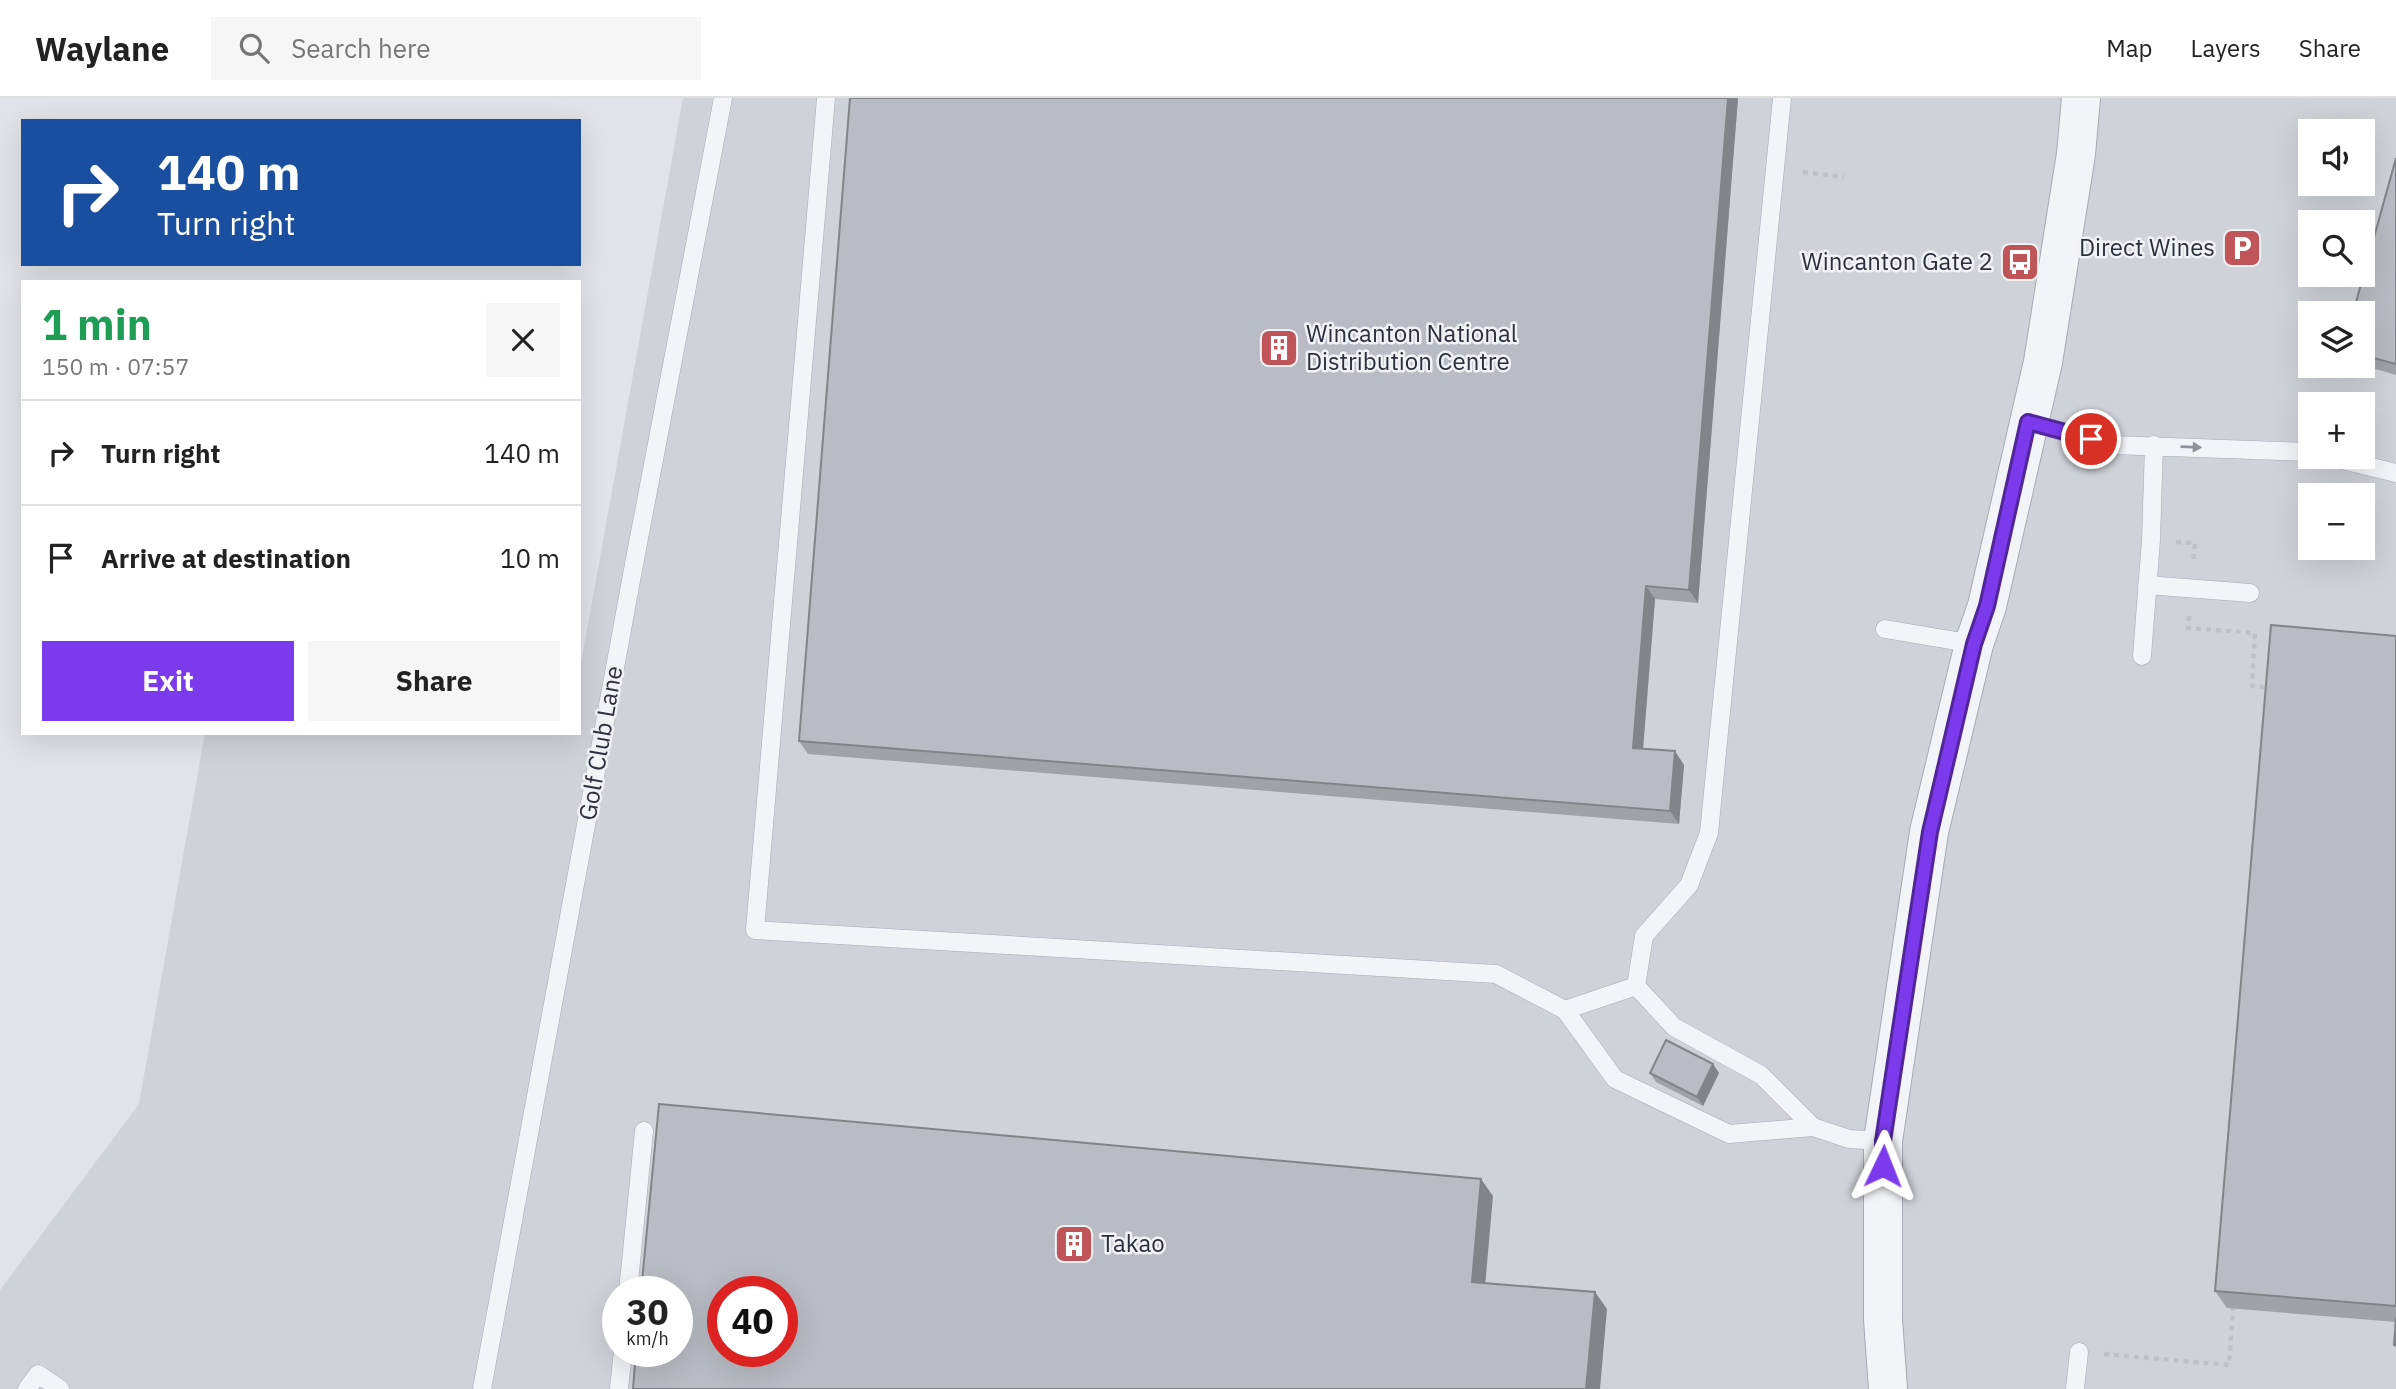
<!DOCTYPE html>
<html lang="en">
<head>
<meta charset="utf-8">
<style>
  body { margin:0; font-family:"IBM Plex Sans",sans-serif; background:#f6f6f6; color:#222; height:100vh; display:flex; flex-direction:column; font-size:26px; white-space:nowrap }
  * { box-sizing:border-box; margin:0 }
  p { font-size:23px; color:#767676 }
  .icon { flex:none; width:38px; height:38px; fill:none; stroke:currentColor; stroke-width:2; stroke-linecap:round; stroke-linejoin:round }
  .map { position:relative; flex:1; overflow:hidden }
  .details { position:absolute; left:21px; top:182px; width:560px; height:455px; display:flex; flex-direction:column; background:#fff; border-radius:0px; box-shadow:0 7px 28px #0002 }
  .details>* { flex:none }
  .hud { position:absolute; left:21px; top:21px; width:560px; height:147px; border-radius:0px; box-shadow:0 7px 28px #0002; background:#1a4fa0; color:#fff; overflow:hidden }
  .fabs { position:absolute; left:2298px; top:21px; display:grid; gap:14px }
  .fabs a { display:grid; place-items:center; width:77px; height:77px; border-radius:0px; background:#fff; box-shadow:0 7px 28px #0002; font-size:35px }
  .speed { position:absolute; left:602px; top:1178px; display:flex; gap:14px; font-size:35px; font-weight:700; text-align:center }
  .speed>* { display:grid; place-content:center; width:91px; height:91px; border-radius:50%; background:#fff; box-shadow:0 7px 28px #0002; line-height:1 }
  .speed small { font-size:18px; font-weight:400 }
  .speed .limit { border:10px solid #d22; background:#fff; color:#111 }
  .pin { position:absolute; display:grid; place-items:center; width:60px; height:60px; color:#fff; margin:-30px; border:4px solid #fff; border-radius:50%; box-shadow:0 2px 7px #0007 }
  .me { position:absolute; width:77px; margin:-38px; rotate:2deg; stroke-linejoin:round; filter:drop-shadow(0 0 5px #0008) }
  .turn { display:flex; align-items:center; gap:24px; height:147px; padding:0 21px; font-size:32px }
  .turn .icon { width:91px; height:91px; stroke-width:2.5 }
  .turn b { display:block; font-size:49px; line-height:60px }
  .round { display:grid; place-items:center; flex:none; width:74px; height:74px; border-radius:0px; background:#f6f6f6 }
  .headline { display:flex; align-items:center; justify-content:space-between; height:119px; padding:0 21px }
  h1 { font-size:42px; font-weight:700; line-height:52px; color:#1e9e55 }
  .primary-button { display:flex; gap:14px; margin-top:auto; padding:14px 21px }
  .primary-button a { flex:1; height:80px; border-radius:0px; background:#7c3aed; color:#fff; font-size:28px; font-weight:700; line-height:80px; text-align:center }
  .primary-button a+a { background:#f6f6f6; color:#222 }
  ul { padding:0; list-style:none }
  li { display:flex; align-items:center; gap:21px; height:105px; padding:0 21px; border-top:2px solid #e0e0e0 }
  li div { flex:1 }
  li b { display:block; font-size:26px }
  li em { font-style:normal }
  header { display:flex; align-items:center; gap:42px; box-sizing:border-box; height:98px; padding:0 35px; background:#fff; border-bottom:2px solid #e0e0e0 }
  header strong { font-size:33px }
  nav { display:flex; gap:38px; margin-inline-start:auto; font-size:24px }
  .search { width:490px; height:63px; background:#f6f6f6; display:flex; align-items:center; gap:18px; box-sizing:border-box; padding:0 24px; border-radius:0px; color:#767676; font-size:26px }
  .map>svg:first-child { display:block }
</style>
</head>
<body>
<header>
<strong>Waylane</strong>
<div class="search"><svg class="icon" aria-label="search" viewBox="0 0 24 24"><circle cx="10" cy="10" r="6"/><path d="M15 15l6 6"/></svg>Search here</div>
<nav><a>Map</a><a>Layers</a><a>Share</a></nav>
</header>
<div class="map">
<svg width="2396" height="1291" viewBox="0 0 2396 1291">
  <rect width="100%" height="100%" fill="#e1e3e8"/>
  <path fill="#d0d2da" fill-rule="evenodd" d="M683,0h1713v1291h-2396v-99l139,-186 66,-371h374v-59zM2310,33h52v53h-52zM2310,124h52v53h-52zM2310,215h52v53h-52zM2310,306h52v53h-52zM2310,397h52v53h-52zM618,1194h59v59h-59zM723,1194h59v59h-59z"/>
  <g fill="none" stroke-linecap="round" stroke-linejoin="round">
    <g stroke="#a7aab2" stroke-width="19">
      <path id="service" d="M826,0l-71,832 741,44 69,36 50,69 114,55 84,-7 36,12 34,2
        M1782,0l-73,735 -20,52 -45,51 -8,50 38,41 87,48 52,52
        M2028,324l84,23 198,7
        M2330,359l66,16
        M2147,487l103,8
        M1885,531l89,15
        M2142,558l9,-116 3,-95
        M1565,912l71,-24
        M628,1194l16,-161
        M27,1291l11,-15 22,15
        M482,1291l153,-830 88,-461
        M619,1291l4,-38
        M2075,1291l4,-37"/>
    </g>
    <g stroke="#a7aab2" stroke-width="40">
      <path id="tertiary" d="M1888,1291l-5,-70v-178l46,-309 45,-188 13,-38 56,-244 33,-208 5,-56"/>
    </g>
    <path stroke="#bfc1c7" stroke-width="4.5" stroke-dasharray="5 5" stroke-linecap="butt" d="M1803,74l41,5
      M2176,444l19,1 -2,19
      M2189,518l-1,12 67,5 -3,53 19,2
      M2104,1256l125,11 4,-57"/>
    <use href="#service" stroke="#f3f4f7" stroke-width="18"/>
    <use href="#tertiary" stroke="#f3f4f7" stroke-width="38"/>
  </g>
  <path fill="#9fa2a9" d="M1738,0l-40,505 -43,-4 -12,150 41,16 -5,59 -871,-70 -9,-13z
    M2396,60v217l-34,-10v-52z
    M2396,538v712l-2,-3 2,-23 -169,-14 -12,-17z
    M1713,966l6,9 -16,33 -47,-24 -6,-9z"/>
  <path fill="#828489" d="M1728,0h10l-40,505 -9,-13z
    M1646,488l9,13 -13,162 -9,-13z
    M1675,653l9,14 -5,59 -9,-13z
    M1713,966l6,9 -16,33 -6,-9z
    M1481,1081l12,17 -9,102 -12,-16z
    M1595,1194l12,17 -7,80h-14z"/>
  <path fill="#b9bcc4" stroke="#828489" stroke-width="2" fill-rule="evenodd" d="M850,0h878l-39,492 -43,-4 -13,162 42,3 -5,60 -871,-70z
    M2396,60v206l-34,-9v-42h-9z
    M2271,527l125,11v670l-181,-15z
    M1666,942l47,24 -16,33 -47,-24z
    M659,1006l822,75 -9,103 123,10 -9,97h-953l3,-38h41v-59h-36zM723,1194h59v59h-59z
    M2396,1219v28h-2z"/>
  <defs><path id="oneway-solid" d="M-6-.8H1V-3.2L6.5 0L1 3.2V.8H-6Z" transform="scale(1.75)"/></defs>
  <use fill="#8f929a" href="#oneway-solid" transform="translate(2191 349) rotate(2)"/>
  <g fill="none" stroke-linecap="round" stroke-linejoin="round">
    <g stroke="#51269a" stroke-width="18">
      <path id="route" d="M1883,1068v-25l47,-309 44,-188 13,-38 41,-184 63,17"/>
    </g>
    <use href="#route" stroke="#7c3aed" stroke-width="12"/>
  </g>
  <defs>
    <g id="parking-square" transform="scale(2.0125)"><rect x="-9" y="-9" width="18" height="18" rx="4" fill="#bf5459" stroke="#f1f2f6"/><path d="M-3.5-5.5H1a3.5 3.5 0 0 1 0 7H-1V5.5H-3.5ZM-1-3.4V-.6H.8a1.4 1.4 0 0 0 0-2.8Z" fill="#fff"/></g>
    <g id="bus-square" transform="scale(2.0125)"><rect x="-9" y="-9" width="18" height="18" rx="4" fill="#bf5459" stroke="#f1f2f6"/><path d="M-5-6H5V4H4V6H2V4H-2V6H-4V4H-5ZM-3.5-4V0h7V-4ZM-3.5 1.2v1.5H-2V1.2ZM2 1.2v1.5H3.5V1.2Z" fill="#fff"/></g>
    <g id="building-square" transform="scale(2.0125)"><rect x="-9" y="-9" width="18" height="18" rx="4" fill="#bf5459" stroke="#f1f2f6"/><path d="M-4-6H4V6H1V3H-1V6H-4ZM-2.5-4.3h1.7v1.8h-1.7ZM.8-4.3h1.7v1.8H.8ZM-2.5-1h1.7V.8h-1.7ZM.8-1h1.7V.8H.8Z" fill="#fff"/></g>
  </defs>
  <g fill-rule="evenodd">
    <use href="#parking-square" x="2242" y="150"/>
    <use href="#bus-square" x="2020" y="164"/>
    <use href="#building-square" x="1279" y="250"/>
    <use href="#building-square" x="1074" y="1146"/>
  </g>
  <g text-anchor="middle" stroke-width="5" stroke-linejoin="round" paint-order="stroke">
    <g font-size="24" fill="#2b303e" stroke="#f1f2f6" text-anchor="end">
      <text x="2215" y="158">Direct Wines</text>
      <text x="1993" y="172">Wincanton Gate 2</text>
      <text x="1306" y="244" text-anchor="start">Wincanton National<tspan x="1306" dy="28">Distribution Centre</tspan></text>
      <text x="1101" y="1154" text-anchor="start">Takao</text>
    </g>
    <g font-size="24" fill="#2b303e" stroke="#f1f2f6">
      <text transform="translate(601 645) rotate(-80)" y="8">Golf Club Lane</text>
    </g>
  </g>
</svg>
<div class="fabs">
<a><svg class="icon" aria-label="sound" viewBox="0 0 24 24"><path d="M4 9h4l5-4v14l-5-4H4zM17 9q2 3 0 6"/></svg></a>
<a><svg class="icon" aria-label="search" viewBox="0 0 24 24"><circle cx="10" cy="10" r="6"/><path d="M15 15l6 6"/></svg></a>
<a><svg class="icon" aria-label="layers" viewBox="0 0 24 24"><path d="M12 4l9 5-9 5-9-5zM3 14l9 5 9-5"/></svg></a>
<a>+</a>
<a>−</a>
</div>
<div class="speed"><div>30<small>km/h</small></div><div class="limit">40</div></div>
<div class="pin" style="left:2091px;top:341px;background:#d93025"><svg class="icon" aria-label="arrive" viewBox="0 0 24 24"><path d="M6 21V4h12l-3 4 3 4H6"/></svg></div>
<svg class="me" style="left:1883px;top:1068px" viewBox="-20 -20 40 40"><path d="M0-17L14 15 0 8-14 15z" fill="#7c3aed" stroke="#fff" stroke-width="4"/></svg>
<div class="hud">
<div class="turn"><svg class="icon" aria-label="right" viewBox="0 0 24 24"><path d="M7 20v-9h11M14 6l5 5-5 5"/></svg><div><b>140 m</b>Turn right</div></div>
</div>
<section class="details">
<div class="headline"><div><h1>1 min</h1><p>150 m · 07:57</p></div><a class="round"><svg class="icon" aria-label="close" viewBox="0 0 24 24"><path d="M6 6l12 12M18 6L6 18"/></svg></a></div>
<ul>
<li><svg class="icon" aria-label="right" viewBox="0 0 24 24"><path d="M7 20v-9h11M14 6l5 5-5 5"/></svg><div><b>Turn right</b></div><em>140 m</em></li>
<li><svg class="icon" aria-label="arrive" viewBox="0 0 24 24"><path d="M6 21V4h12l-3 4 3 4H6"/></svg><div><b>Arrive at destination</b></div><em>10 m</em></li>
</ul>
<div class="primary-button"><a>Exit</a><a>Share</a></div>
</section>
</div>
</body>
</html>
